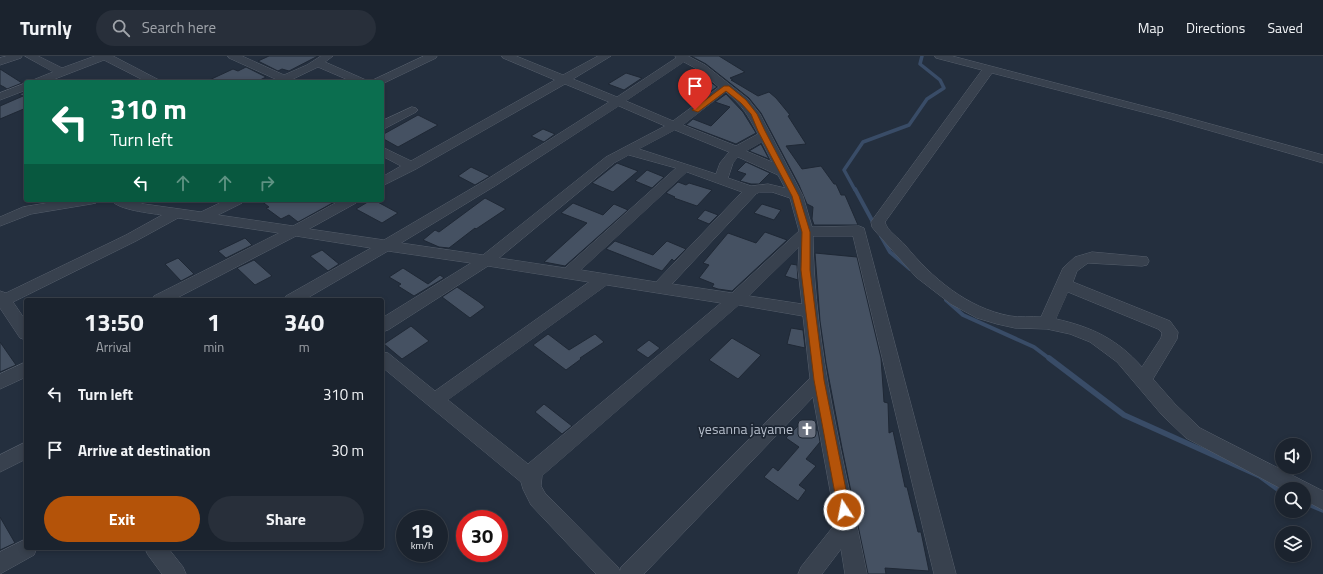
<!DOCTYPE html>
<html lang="en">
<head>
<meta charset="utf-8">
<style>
  body { margin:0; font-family:"Titillium Web",sans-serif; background:#282f3a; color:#f1f3f6; height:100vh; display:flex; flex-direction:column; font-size:15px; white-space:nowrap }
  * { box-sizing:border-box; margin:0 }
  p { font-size:13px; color:#a0a4aa }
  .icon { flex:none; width:22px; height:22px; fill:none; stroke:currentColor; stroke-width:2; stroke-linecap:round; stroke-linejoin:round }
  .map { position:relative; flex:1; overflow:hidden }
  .details { position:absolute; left:24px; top:242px; width:360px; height:252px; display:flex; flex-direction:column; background:#1b232e; border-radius:4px; box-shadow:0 2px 6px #0003,0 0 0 1px #39404a }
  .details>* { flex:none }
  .banner { position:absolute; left:24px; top:24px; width:360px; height:122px; border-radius:4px; box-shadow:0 2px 6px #0003,0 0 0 1px #39404a; background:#0b6e4f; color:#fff; overflow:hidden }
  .buttons { position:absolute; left:1275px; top:382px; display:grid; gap:8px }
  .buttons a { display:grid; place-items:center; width:36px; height:36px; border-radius:50%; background:#1b232e; box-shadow:0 2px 6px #0003,0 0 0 1px #39404a; font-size:20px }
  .speed { position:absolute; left:396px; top:454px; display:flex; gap:8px; font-size:20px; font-weight:700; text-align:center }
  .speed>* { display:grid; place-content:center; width:52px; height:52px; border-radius:50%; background:#1b232e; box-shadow:0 2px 6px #0003,0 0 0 1px #39404a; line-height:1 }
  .speed small { font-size:10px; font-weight:400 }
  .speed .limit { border:6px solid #d22; background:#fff; color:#111 }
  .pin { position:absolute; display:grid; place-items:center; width:34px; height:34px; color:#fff; margin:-41px -17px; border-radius:50% 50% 50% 0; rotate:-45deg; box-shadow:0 0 4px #0007 }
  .pin .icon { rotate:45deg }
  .me { position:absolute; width:44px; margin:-22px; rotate:349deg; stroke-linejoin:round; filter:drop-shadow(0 0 3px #0008) }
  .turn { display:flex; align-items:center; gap:14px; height:84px; padding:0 20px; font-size:18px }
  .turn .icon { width:52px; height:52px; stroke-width:2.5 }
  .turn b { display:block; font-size:28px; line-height:34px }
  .lanes { display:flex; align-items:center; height:38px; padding:0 20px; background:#0003; justify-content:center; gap:20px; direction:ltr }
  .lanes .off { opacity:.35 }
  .eta { display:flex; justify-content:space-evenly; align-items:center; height:68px; text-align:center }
  .eta b { font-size:24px; font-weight:700; line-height:28px }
  .primary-button { display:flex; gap:8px; margin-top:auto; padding:8px 20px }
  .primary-button a { flex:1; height:46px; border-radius:24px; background:#b45309; color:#fff; font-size:16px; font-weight:700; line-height:46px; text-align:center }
  .primary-button a+a { background:#282f3a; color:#f1f3f6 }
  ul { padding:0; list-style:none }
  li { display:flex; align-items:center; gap:12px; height:56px; padding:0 20px }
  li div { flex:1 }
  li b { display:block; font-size:15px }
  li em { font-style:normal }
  header { display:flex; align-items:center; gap:24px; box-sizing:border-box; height:56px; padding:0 20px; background:#1b232e; border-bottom:1px solid #39404a }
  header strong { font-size:19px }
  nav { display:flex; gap:22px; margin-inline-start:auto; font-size:14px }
  .search { width:280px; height:36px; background:#282f3a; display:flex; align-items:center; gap:10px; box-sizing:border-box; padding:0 14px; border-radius:22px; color:#a0a4aa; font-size:15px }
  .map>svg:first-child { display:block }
</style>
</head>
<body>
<header>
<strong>Turnly</strong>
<div class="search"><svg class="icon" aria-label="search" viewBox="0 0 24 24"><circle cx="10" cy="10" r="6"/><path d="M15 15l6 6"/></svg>Search here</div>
<nav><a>Map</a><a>Directions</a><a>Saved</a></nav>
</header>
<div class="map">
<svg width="1323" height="518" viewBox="0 0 1323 518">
  <rect width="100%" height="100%" fill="#242f3e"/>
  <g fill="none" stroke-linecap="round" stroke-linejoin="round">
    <path stroke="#394c67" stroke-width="3.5" d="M855,134l-11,-20 19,-28 46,-17 18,-26 17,-11 -4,-8 -20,-16 2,-8"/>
    <path stroke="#394c67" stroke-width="4" d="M855,133l19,35
      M881,180l9,16 20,17
      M946,244l17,15 71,32 16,12"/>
    <path stroke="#394c67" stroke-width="5.5" d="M1049,302l75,57 136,61 22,16
      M1304,446l19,8"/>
  </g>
  <path fill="#455162" stroke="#1f2835" d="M269,0h49l-29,15 -7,-2 -4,2 -20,-10z
    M691,0h28l26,16 -15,6 3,2h-2l27,16 11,-4 7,6 14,17 -2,1 18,28 -20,2 16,23 19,-3 13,18h2l5,11h4l13,30h-44l-2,-6 1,-12 -6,-3 -8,-19 -38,-72 -12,-15 -43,-34z
    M246,11l20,10 -6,3 4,2h-59l28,-13 5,2z
    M0,13l22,14 -15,6 -3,-2 -4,-2z
    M694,13l23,18 -15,10 -6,-2 10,-7 -10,-4 9,-6 -15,-5z
    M626,17l16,5 -18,12 -16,-6z
    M26,36v16l-26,11v-13l23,-10 -4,-2z
    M726,38l17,18 13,21 -20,11 -50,-19 7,-6 18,7 19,-19 -15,-5z
    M418,59l20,10 -40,22 -16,-9v-3z
    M543,73l12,5 -11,8 -13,-6z
    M761,88l8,15 -20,-8z
    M746,106l24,11 -11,11h-8l-11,-3 6,-7 -9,-3z
    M617,107l21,8 -25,21 -21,-9z
    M471,111l19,9 -15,9 -17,-9z
    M647,114l17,7 -12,11 -17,-7z
    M678,126l8,3 3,-2 23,7 -15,16 -23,-8 1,-1 -9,-4z
    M485,142l21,11 -30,20 -1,-1 -26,20 -10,-1 -16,-7 12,-10 4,2z
    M260,144h78l-40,22 -9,-7 -8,4 -15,-11 3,-1z
    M371,144h3l24,13 -16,10 -26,-14z
    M573,147l30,12 11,-11 14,6 -63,56 -21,-4 43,-39 -26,-10z
    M762,148l19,6 -7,10 -20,-7z
    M705,154l13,5 -9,9 -12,-5z
    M765,176l22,8 -55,51 -14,-2 -6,-2 2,-3 -15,-6 10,-13 -6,-2 25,-30 28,10z
    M245,182l7,7 -26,13 -8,-7z
    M615,185l38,14 14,-14 19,8 -12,12 -2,-2 -10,12 -56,-22z
    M322,194l17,14 -11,7 -18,-15z
    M815,197l42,4 24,101 3,44 4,1 1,30 4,-2 12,56h2l11,45h3l8,39 -44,-3 1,6h-18l-26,-126 -16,-85 -6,-42z
    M178,202l16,16 -13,7 -16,-17z
    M254,204l18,16 -17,9 -18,-17z
    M791,208l6,1 1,15 -13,-4z
    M403,212l25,16 12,-9 4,3 -30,18 -16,-10 3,-2 -12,-7z
    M457,231l22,15 6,5 -15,11 -28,-21z
    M411,270l18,15 -27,18 -18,-15z
    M791,272l12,2 2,18 -18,-4z
    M548,278l21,16 26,-16 9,8 -24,16 1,1 -15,11 -33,-25z
    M732,282l29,17 -23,24 -29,-19z
    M649,284l11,8 -12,10 -12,-8z
    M0,286l16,23 -16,7z
    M544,348l28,22 -10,8 -27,-22z
    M803,365l15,10 2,11 -14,17 10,7 -17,19 7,5 -8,11 -34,-24 9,-10 5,4 21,-24 -13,-9z
    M0,461l15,26 -15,7z"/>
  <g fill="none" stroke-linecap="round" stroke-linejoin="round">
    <g stroke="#565f6c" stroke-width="1">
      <path id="street" d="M7,0h15l-1,2 -21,7v-7z
        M25,0h13l24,12 33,-12h18l46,24 2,2h-14l-43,-22 -57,22h-16l2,-2 20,-8z
        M228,0h14l42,19 23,-10 14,-9h12l-8,6 41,18 2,2h-15l-35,-15 -25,12 4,3h-15l-53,-24z
        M424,0h13l-1,2 -54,26v-2h-11l2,-2z
        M502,0h14l47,19 35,-19h13l-38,23 44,18 59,-39 -1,-2h13l17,9 43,34 12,15 43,82 9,31 47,-1 5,2 92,346h-22l-81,-338h-40c1,112 32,229 54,338h-22l-4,-25 -19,25h-24l3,-7 35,-44 -23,-126 -169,177h-48l-65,-69 -8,-16 -2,-7 -139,-115v-15l6,1 47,38 154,-109 -101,-16 -100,64 -6,2v-14l89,-55 -83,-12 -84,49h-20l2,-4 85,-48 -75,-12 -123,64h-21l2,-4 125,-63 -101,-15 -42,23 -123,61 13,19v19l-6,-2 -20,-30v-17l6,2 120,-58 36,-20c-12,-2 -44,-5 -51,-15h19l14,4 57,8 25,-12h18l-2,3 -24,12 75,11 48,-26h17l-2,3 -47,26 75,11 102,-60 123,-78 -44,-18 -149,85 -34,17v-9l19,-11 -19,-10v-9l29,14 144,-81 -52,-22zM684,6l13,7 22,18 -46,34 -47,-20zM726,36c18,15 21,22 32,42l-22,12 -53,-21zM619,50l46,20 -59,31 -123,98 -82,-12 94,-57zM675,74l54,22 -9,11 -4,11 -77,-25zM762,86l10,20 -26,-11zM629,99l47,13 -111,100 -66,-10 115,-95zM738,101l40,18 7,13 -17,-4 -17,2 -23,-8 5,-15zM687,116l55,20 -86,90 -75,-12zM760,136h12l18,6 9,33 -67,62 -60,-9 84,-90zM799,191l-1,23 4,34 -53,-8zM607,229l114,18 -193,161 -80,-64zM739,249l64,11 7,62 -189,189 -1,4 -2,-4 -73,-74 -4,-7 1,-10z
        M935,0h17l222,58 149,41v8l-157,-45 -174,-45 -107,149c2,9 14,16 20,23 27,33 62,63 105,71 10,2 21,0 31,1l22,-49 12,-11 17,-5 55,5 2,4 -2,4 -5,1 -54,-3 -11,8 -4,11 97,39 8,11 -1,7 -24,40 22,25 25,24 123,63v19l-19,-10v-11h-22l-96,-51 -24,-23 -45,-53 -27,-20 -20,-8 -23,-5 -32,-1 -18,-4 -20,-6 -26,-14 -35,-27 -40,-45 -4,-5 -1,-5 2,-3 109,-149 -46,-12zM1068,236l90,37 4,4 -1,5 -19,29c-25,-28 -50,-40 -86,-48z
        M26,27v7l-26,10v-7z
        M412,51l4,1 2,2 -2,2 -34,18v-9z
        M65,144h33l-2,3 -5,1 -60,10 -31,12v-9l23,-10z
        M26,306v15l-26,12v-15z
        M26,386v17l-26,13v-17z
        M26,483v9h11l-3,7 -34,19v-22z
        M145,492h23l15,19 3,7h-24l-14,-19z"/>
    </g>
    <use href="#street" fill="#38414e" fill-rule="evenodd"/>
  </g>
  <path fill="#b45309" stroke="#753606" d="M724,30h5l17,14 11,14 8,17 34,65 11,36v38l14,110 26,130 -2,4 -4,1 -4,-1 -2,-4 -24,-130 -13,-110 1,-38 -10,-36 -34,-65 -7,-17 -10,-11 -15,-12 -28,21 -6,-2z"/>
  <defs>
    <g id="church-square" transform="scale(1)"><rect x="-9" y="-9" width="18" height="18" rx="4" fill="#6b7280" stroke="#1d2633"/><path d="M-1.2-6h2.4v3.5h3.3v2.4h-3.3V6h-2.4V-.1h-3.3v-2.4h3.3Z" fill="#fff"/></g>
  </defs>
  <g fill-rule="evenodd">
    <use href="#church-square" x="807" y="373"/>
  </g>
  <g text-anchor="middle" stroke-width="3.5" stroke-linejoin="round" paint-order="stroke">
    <g font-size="14" fill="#b4bcc9" stroke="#1d2633" text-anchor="end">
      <text x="793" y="378">yesanna jayame</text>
    </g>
  </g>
</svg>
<div class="buttons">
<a><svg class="icon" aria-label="sound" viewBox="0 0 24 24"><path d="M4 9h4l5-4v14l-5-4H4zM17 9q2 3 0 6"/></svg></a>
<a><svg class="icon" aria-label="search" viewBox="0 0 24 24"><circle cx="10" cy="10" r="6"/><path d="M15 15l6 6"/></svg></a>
<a><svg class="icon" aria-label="layers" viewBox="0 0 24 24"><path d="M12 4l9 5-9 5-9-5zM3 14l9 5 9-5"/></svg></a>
</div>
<div class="speed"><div>19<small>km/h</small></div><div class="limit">30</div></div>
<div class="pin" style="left:695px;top:54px;background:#d93025"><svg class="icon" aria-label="arrive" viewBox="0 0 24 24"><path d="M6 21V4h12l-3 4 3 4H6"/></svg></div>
<svg class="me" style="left:844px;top:454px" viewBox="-20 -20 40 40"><circle r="17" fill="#b45309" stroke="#fff" stroke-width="3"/><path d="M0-11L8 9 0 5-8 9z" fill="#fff"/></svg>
<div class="banner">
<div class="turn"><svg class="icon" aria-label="left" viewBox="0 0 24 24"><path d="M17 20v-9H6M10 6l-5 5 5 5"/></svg><div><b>310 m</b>Turn left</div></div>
<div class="lanes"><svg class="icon" aria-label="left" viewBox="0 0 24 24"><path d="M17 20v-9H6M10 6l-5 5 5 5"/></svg><svg class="icon off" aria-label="ahead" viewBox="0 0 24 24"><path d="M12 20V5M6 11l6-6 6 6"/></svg><svg class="icon off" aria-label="ahead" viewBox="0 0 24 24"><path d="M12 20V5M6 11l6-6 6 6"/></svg><svg class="icon off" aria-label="right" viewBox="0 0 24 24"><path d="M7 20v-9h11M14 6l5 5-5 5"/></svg></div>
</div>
<section class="details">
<div class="eta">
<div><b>13:50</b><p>Arrival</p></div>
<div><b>1</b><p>min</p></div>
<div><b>340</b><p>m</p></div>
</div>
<ul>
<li><svg class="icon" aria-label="left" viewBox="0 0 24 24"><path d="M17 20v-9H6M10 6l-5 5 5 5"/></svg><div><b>Turn left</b></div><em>310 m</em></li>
<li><svg class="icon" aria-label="arrive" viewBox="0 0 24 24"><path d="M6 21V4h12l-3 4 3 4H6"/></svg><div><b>Arrive at destination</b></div><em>30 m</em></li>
</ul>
<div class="primary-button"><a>Exit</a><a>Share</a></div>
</section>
</div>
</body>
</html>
